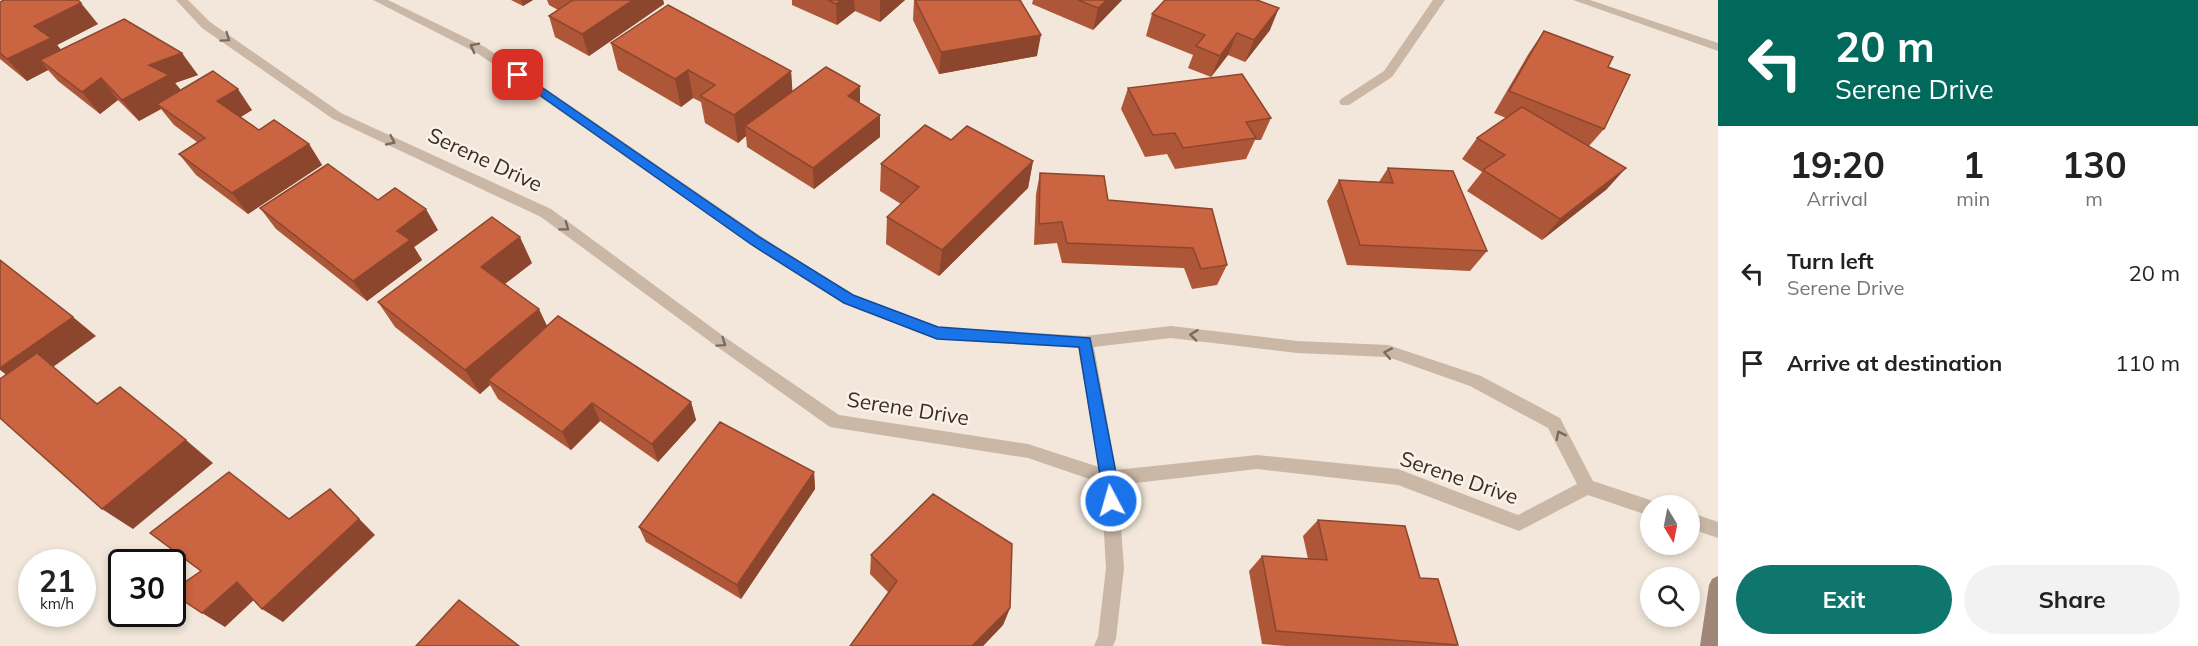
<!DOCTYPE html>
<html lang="en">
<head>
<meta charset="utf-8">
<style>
  body { margin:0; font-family:Mulish,sans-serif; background:#f2f2f2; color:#222; height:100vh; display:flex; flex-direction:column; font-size:22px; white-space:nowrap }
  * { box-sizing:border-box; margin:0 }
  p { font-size:20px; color:#767676 }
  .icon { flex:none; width:33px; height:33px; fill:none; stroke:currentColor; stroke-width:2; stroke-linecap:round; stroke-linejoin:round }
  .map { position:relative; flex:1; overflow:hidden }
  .drawer { display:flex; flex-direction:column; background:#fff; width:480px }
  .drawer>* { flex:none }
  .banner { background:#00695c; color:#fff; overflow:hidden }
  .needle { width:39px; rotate:170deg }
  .tools { position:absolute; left:1640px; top:495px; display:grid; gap:12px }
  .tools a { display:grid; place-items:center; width:60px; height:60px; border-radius:50%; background:#fff; box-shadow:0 3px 9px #0003; font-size:30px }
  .speed { position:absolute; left:18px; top:549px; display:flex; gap:12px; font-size:30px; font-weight:700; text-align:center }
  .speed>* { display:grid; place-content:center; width:78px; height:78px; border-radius:50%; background:#fff; box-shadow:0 3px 9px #0003; line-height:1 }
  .speed small { font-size:15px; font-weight:400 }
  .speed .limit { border:3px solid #111; border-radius:9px; background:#fff; color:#111 }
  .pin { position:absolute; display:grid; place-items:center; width:51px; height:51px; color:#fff; margin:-26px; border-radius:12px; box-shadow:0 3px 9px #0006 }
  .me { position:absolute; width:66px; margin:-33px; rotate:354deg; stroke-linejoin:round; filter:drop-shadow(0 0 4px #0008) }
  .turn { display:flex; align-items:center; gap:21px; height:126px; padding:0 18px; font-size:27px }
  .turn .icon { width:78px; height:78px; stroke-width:2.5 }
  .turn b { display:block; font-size:42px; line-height:51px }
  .eta { display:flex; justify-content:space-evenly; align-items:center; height:102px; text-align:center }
  .eta b { font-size:36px; font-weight:700; line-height:42px }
  .action { display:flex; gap:12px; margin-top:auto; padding:12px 18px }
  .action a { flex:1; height:69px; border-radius:36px; background:#0f766e; color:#fff; font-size:24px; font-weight:700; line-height:69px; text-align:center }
  .action a+a { background:#f2f2f2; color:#222 }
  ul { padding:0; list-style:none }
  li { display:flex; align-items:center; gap:18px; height:90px; padding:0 18px }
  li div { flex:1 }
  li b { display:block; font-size:22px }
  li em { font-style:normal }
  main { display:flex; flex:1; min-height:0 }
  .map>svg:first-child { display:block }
</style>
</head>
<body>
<main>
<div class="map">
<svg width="1718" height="646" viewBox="0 0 1718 646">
  <rect width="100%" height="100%" fill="#f2e7da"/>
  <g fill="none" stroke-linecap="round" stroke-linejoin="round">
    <path fill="#cbb7a6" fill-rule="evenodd" d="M176,0h12l22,22 131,91 210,96 175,129 113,77 189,29 71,23 -21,-119 -141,-9 -94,-36 -91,-58 -275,-192 -104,-53h15l97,47 277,190 91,58 85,32 147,9 86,-10 126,15 91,4 93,31 79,42 33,63 57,19 7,6h-7v10l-62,-21 -69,36 -121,-46 -141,-16 -139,16 6,83 -8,71 -3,7h-19l4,-9 8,-69 -5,-85 -73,-25 -198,-31 -114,-81 -175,-129 -208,-98 -131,-91zM1171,338l126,15 91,4 82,29 78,42 29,56 -59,31 -120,-46 -141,-14 -141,15 -22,-123z
      M1433,0h12l-53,77 -43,28h-8l-2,-3 2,-3 43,-28z
      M1573,0h17l128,43v8z
      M1689,512l29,10v16l-29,-10z"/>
    <path fill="#9f8677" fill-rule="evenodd" d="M1718,576v70h-18l9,-61 3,-6z"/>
  </g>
  <path fill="#ae5638" d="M511,0h22l-10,6z
    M547,0h116l1,4 -75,52 -34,-19 -6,-21 9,-6 -9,-5z
    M792,0h113l-25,22 -25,-11 -18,14 -45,-20z
    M914,0h106l17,56 -98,18 -26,-54z
    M1033,0h89l-29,30 -61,-26z
    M0,2l98,22 -41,21 4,5 137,25 -23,8 6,7 71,20 -11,7 18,13 50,14 13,21 -74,49 -52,-39 -17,-21 18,-12 -23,-17 -13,-16 -22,12 -21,-21 -18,14 -42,-33 -10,-11 -21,11 -27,-22z
    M1152,14l118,16 -25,32 -17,-7 -17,22 -23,-9 5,-13 -47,-19z
    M1544,31l64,36 -4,62 -15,17 18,43 -65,51 -75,-49 15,-19 -20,-13 15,-21 29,-20 -12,-5 35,-60z
    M611,43l180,28 1,20 68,12 20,12v22l-66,52 -67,-42 -1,-11 -8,7 -33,-20 -4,-21 -8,-4 -12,9 -63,-37z
    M1128,88l143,30 -10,22h-6l-9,19 -71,10 -8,-15 -22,3 -24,-48z
    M951,140l82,21 -5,27 -89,88 -53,-32 1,-27 14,-13 -21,-13 1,-27z
    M1388,168l99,83 -17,20 -123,-6 -20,-64 12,-21 40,2z
    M1040,173l68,27 119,65 -10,20 -25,4 -8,-21 -122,-5 -5,-20 -23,2 2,-51z
    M260,208l178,22 -24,17 8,13 -55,41 -91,-72z
    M532,263l-27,21 42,42 144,76 5,18 -38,42 -58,-41 -29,29 -73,-51 -8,-14 -10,9 -85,-67 -17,-25z
    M814,472l1,17 -74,110 -95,-57 -7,-15z
    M1318,520l102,58 38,67 -2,1h-170l-24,-2 -13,-73 13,-15 46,3 -5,-23z
    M871,555l139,53 -7,17 -20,21h-133l38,-54 -18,-18z"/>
  <path fill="#8d462e" d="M521,0h12l-10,6z
    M633,0h30l1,4 -75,52 -7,-22z
    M841,0h13l1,11 -18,14 -1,-21z
    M880,0h25l-25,22z
    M1107,0h15l-29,30 5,-22z
    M81,3l17,21 -41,21 12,14 -29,1 8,10 -21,11 -20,-22 27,-33z
    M1279,8l-9,22 -25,32 9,-22z
    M1237,33l-9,22 -17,22 9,-21z
    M1041,35l-4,21 -98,18 2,-22z
    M182,53l16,22 -23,8 10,13 -28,8 4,5 -22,12 -17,-21 27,-35z
    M688,70l5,28 -12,9 -6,-28z
    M791,71l2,27 -48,28 1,10 -8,7 -4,-28z
    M101,78l17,22 -18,14 -18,-22z
    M860,86v21l-12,-11z
    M238,89l14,21 -20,12 -15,-21z
    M880,115v22l-66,52 -1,-21z
    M309,144l13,21 -74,49 -16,-21z
    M1033,161l-5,27 -89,88 3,-26z
    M1626,168l-19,21 -65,51 18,-21z
    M426,209l12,21 -24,17 8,13 -55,41 -14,-20 44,-50z
    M520,237l12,26 -38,29 -13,-25z
    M539,309l12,25 -63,46 2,5 -10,9 -15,-24z
    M73,317l23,19 -43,31 73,60 -102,-39 -24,-18v-2z
    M691,402l5,18 -38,42 -6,-18z
    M592,403l8,18 -29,29 -9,-18z
    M186,440l27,23 -80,66 -31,-20z
    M814,472l1,17 -74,110 -4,-14z
    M330,489l45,46 -92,87 -21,-13z
    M237,582l21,14 -33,31 -23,-14z
    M1010,608l-7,17 -20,21h-11z"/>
  <path fill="#ca6441" stroke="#8d462e" stroke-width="1.5" d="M4,0h74l3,3 -47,23 17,12 -44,21 -7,-6v-51z
    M573,0h60l-51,34 -33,-18z
    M828,0h13l-5,4z
    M915,0h105l21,35 -100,17z
    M1078,0h29l-9,8z
    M1165,0h92l22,8 -25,32 -17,-7 -17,23 -24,-10 9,-11 -53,-21z
    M668,5l123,66 -57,44 -34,-19 15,-11 -27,-15 -13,9 -64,-36z
    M124,19l58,34 -33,12 20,10 -47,25 -21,-22 -19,14 -42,-32z
    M1544,31l69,26 -5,10 22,8 -26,54 -95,-38z
    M826,67l34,19 -12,10 32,19 -67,53 -68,-42z
    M213,71l25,18 -21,12 42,29 15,-10 35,24 -77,49 -53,-39 26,-16 -48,-34z
    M1242,74l29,44 -25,4 10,16 -73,10 -8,-15 -22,2 -25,-47z
    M1522,107l104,61 -66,51 -77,-49 22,-15 -28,-17z
    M925,125l26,15 16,-14 66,35 -91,89 -55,-33 32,-30 -38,-23z
    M328,164l50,36 17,-12 31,21 -29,22 13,9 -57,41 -93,-73z
    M1388,168l65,3 34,80 -127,-6 -21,-65 54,3z
    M1040,173l64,3 4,24 104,9 15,56 -26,4 -8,-21 -126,-5 -5,-21 -23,2z
    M492,217l28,20 -39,30 58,42 -74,61 -87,-68z
    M0,260l73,57 -73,51z
    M558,316l133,86 -39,42 -60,-41 -30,29 -74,-52z
    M37,353l60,51 23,-17 66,53 -84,69 -102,-91v-39z
    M720,422l94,50 -77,113 -98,-58z
    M229,472l60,47 41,-30 29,30 -97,90 -25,-27 -35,31 -30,-20v-2l29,-20 -51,-38z
    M933,494l79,50 -2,64 -38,38h-122l47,-65 -26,-26z
    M1318,520l87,6 15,52 18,1 20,66 -182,-14 -14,-75 65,4z
    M459,600l60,46h-103z"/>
  <defs><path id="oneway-chevron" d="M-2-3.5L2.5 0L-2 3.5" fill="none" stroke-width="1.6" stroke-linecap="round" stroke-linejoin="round" transform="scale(1.5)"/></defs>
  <g stroke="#7a6b60">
    <use href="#oneway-chevron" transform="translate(226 38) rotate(35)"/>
    <use href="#oneway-chevron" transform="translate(474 47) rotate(-153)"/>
    <use href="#oneway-chevron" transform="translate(391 141) rotate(25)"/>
    <use href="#oneway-chevron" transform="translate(565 227) rotate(37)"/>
    <use href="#oneway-chevron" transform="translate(1194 335) rotate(-173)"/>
    <use href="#oneway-chevron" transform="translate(722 343) rotate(35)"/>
    <use href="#oneway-chevron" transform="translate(1388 353) rotate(-169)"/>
    <use href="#oneway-chevron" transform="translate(1560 435) rotate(-117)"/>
  </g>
  <path fill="#1a73e8" stroke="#114b97" stroke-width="1.5" d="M518,71l243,167 92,57 85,32 152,11 27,140 1,23 -2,5 -5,2 -6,-2 -26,-159 -142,-8 -93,-36 -92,-58 -238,-168 -2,-2z"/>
  <g text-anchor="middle" stroke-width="5" stroke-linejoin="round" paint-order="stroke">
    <g font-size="21" fill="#372c27" stroke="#faf1e7">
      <text transform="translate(485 160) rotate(25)" y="7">Serene Drive</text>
      <text transform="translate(908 409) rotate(9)" y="7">Serene Drive</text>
      <text transform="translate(1459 478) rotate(19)" y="7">Serene Drive</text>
    </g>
  </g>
</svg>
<div class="tools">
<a><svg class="needle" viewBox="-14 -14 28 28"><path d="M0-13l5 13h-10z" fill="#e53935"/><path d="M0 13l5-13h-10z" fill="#767676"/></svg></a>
<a><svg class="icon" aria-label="search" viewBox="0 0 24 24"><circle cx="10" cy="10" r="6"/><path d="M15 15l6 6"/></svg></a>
</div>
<div class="speed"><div>21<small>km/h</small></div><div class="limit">30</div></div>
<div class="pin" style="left:518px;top:75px;background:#d93025"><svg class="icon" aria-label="arrive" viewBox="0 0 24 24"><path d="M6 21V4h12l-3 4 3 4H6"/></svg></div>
<svg class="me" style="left:1111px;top:501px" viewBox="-20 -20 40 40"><circle r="17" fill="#1a73e8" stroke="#fff" stroke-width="3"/><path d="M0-11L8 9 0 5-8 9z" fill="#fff"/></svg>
</div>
<section class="drawer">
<div class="banner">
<div class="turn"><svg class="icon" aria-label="left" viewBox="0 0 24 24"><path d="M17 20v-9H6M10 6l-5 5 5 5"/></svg><div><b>20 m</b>Serene Drive</div></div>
</div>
<div class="eta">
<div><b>19:20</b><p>Arrival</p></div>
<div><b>1</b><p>min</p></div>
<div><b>130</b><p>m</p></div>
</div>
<ul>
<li><svg class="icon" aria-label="left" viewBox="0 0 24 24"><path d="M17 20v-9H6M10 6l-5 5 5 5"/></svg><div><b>Turn left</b><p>Serene Drive</p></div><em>20 m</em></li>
<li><svg class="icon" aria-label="arrive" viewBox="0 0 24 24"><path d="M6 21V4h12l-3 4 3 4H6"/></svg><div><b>Arrive at destination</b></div><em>110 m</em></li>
</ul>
<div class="action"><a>Exit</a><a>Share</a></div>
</section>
</main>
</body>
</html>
